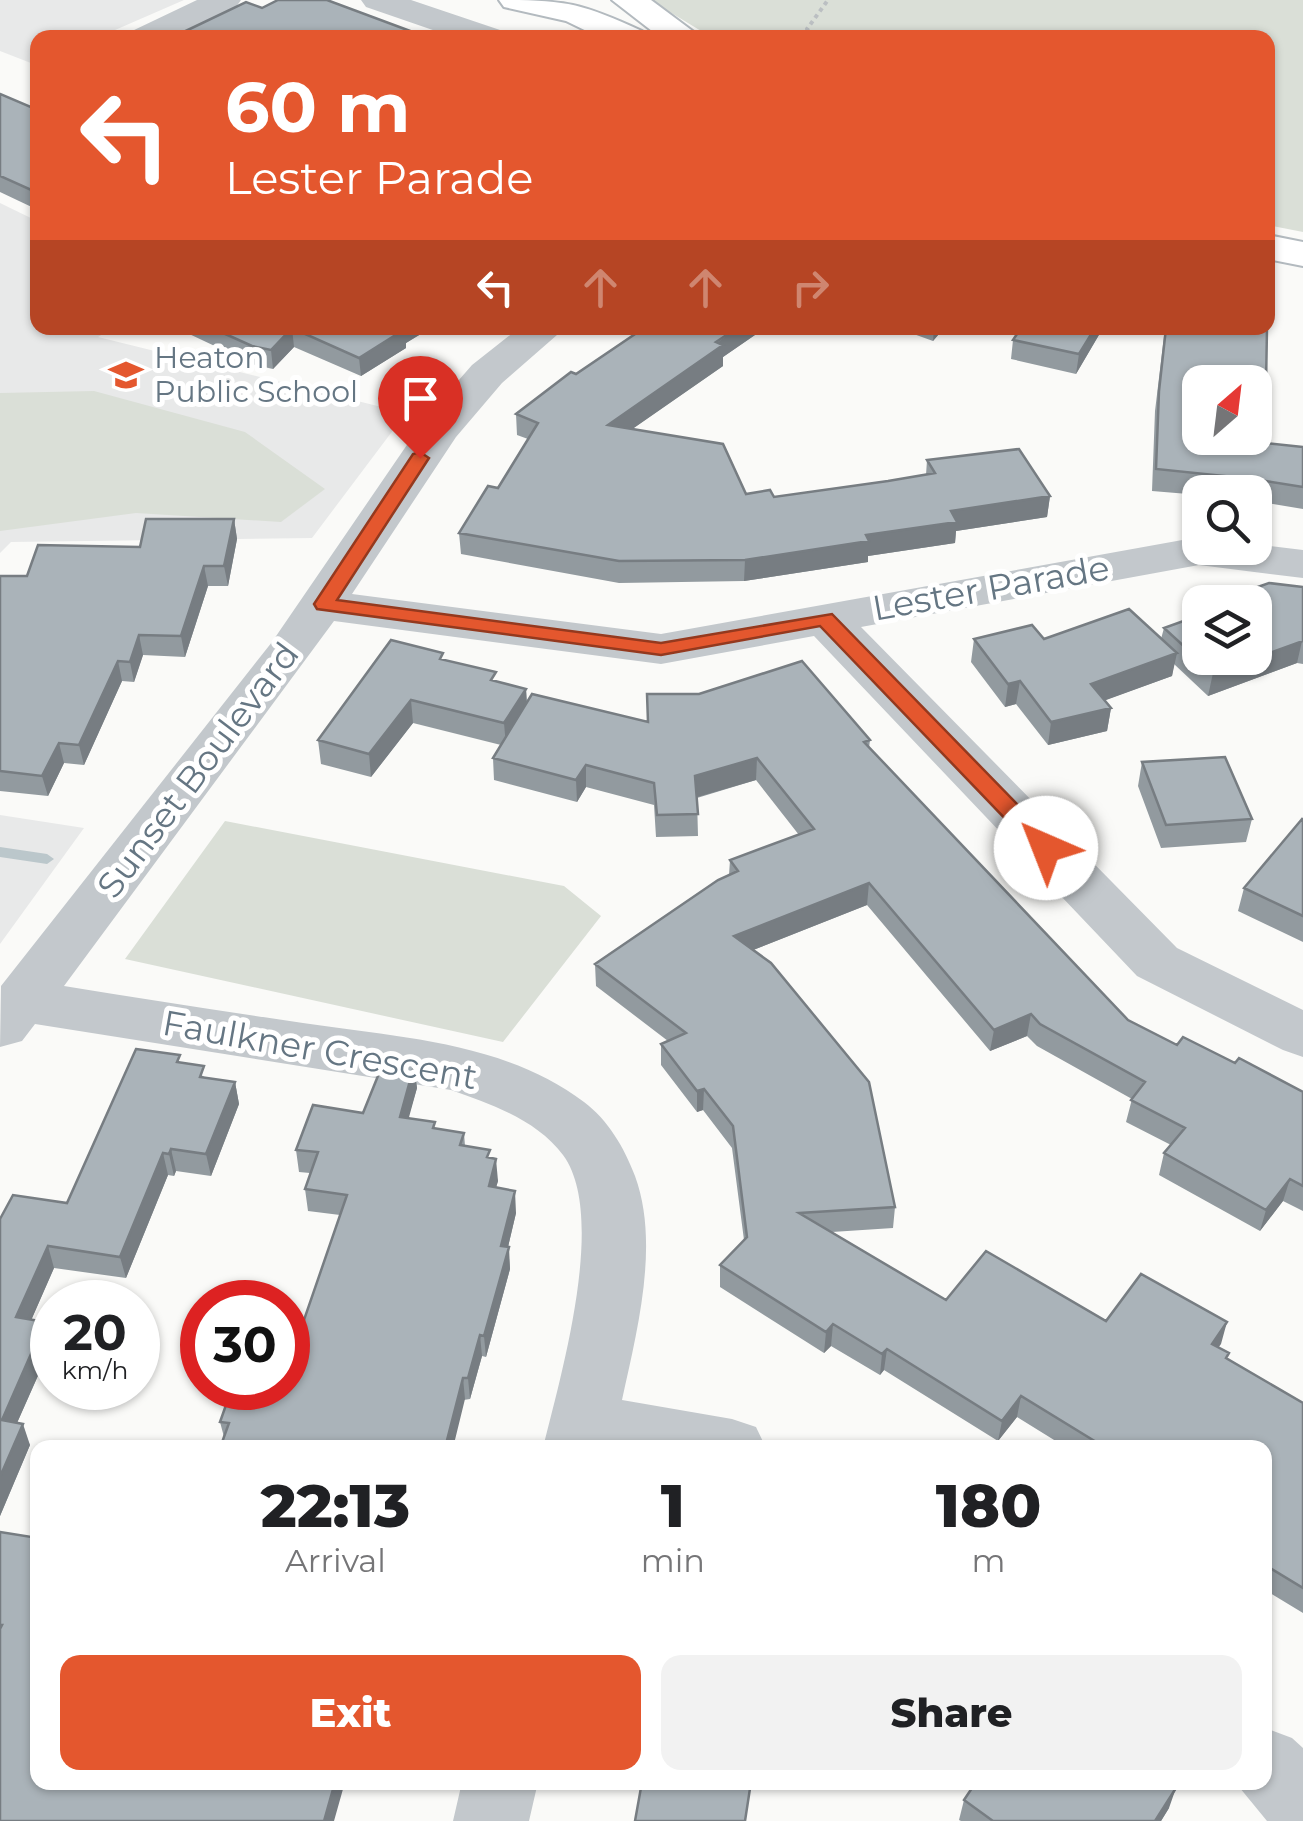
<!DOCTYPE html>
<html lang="en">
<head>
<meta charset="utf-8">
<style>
  body { margin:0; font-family:Montserrat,sans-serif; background:#f2f2f2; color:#202124; height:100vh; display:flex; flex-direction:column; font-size:38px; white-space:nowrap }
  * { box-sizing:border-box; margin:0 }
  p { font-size:32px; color:#757577 }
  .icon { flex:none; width:55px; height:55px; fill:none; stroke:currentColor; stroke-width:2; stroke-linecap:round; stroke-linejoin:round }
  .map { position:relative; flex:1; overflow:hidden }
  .details { position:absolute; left:30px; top:1440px; width:1242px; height:350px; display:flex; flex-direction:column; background:#fff; border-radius:20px; box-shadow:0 2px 8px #0004 }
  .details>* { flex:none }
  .guide { position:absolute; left:30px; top:30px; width:1245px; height:305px; border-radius:20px; box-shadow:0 2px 8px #0004; background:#e4572e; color:#fff; overflow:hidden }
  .needle { width:65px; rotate:28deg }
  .tools { position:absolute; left:1182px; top:365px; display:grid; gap:20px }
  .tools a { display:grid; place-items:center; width:90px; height:90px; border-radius:20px; background:#fff; box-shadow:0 2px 8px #0004; font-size:50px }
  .speed { position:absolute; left:30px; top:1280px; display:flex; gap:20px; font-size:50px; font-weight:700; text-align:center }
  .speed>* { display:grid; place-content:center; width:130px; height:130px; border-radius:50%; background:#fff; box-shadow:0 2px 8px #0004; line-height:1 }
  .speed small { font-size:25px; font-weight:400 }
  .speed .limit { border:15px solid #d22; background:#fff; color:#111 }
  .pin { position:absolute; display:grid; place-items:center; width:85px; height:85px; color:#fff; margin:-102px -42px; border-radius:50% 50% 50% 0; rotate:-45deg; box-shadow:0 0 10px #0007 }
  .pin .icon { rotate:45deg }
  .me { position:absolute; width:110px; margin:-55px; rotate:316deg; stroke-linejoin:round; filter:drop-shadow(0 0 8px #0008) }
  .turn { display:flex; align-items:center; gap:35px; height:210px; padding:0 30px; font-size:45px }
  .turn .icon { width:130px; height:130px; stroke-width:2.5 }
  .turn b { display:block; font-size:70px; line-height:85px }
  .lanes { display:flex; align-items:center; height:95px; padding:0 30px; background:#0003; justify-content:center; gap:50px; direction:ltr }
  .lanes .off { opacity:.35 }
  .eta { display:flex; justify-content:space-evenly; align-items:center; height:170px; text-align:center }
  .eta b { font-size:60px; font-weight:800; line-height:70px }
  .action { display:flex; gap:20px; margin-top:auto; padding:20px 30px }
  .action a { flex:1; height:115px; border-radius:20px; background:#e4572e; color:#fff; font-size:40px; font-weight:800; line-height:115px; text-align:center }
  .action a+a { background:#f2f2f2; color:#202124 }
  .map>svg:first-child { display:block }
</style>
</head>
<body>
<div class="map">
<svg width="1303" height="1821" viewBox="0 0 1303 1821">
  <rect width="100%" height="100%" fill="#fafaf8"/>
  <path fill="#e8e9e9" d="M0,0h184l-85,37 -61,1 -2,27 -36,-14z
    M0,203l37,18 1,107h75l-15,9 308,76 -94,125 -301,4 -11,11z
    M0,815l84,13 -84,116z"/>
  <path fill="#dadfd7" d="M650,0h653v232l-35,-7v-187l-557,-1z
    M94,391l151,41 80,57 -44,33 -145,-9 -136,18v-138z
    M225,821l339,65 37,30 -98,126 -378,-83z"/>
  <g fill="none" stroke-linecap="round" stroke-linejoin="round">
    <path fill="#bbc7cb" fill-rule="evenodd" d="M0,847l47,7 7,5 -7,5 -47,-7z"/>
    <g stroke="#b3babf" stroke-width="4">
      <path id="secondary" d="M499,0c67,0 82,3 143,31l5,7h-46l-35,-17 -62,-14z
        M612,0h39l51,38h-41z
        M1268,235l35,7v24l-35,-7z"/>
    </g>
    <path stroke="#bbbfc2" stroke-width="4" stroke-dasharray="4 4" stroke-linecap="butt" d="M812,38l-5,-9 21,-29"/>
    <path fill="#c3c8cc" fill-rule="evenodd" d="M197,0h44l-5,7 -64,31h-45l5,-7z
      M361,0h50l92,31 5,7h-52l-90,-31z
      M519,328h46l-63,55 -46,54 -104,157 309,40 538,-97 1,11h55v-4l48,6v28l-104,-13 -338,62 316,321 126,62v47l-20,-7 -146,-74 -323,-340 -153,28 -327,-43 -270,365c79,13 159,25 239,37 93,14 203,19 281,79 24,18 40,45 51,74 25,68 2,155 -13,224l110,19 24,8 10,21h-223c17,-70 65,-232 20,-293 -26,-35 -72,-51 -112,-65l-416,-66 -13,17 -22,6 1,-61 271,-344 152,-222 48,-55z
      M1265,1728l27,10 11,10v73h-36l-32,-39h30z
      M462,1782h76l-9,39h-76z"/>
    <use href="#secondary" fill="#fff" fill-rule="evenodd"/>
  </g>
  <path fill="#929a9f" d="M0,94l38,16v100l-38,-18z
    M184,328h245v1l-23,14v5l-45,28 -67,-29 -21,22 -18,-4 -70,-33z
    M644,328h121l-42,29v9l-91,63 114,65 28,3 152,-22 1,-15 123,36 -3,21 -91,14 -1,12 -87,13v6l-124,19 -125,2 -158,-29 -2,-21 39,-45 30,-49 -11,-4 -1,-21z
    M897,328h47l-11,13z
    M1021,328h82l-27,46 -65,-15 2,-19z
    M1165,328h102l-2,115 38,4v62l-48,-8v-9h-55v3l-48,-4 3,-80z
    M234,519l3,20 -9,47h-20l-23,71 -42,-2 -9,27 -12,-1 -38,84 -20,-2 -16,33 -48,-5v-215h27l113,-29z
    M1303,587v77l-6,-1 -89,33 -34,-32 -2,12 -67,24 6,8 -4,23 -59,14 -32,-41 -11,3 -34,-45 3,-23h187l3,-11 91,-26h-25l2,-6z
    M444,660l53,22 29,7 1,13 120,20 223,18 -1,8 259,272 49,25 58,18 68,29v119l-20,-10 -23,30 -101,-56 5,-22 7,-8 -45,-23 6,-23 -95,-53 -10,-10 -37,15 -123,-146 -114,45 142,257 -2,21 -61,4 114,68 160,21 121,1 -9,25 9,12 76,44v210l-38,-23v-142h-198l-50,-31 -19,24 -114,-71 -4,5 -49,-29 -7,7 -104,-66v-22l24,-25 -12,-92 -29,-38 -6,2 -36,-47v-21l7,-3 -72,-55 -1,-22 134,-89 1,-15 69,-25 -43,-55 -59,18 1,38 -42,1 -2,-32 -68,-18 -9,15 -83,-22 -1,-22 8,-13 -88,-22 -42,54 -50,-13 -3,-24z
    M1142,762l110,57 -6,23 -85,6 -23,-62z
    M1303,820v122l-65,-31 6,-23z
    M182,1063l24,15 29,4 4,22 -28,72 -35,-5 -2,5 -6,-1 -42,103 -72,-10 -23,52 14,2 7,22 -35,79 13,22 -30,71v-297l67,-16z
    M414,1066l3,22 -9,30 28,11 28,4 1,13 25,12 8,23 -2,6 20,26 -8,34 2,22 -24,88 -4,-1 -12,43 -246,38 -4,-15 84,-102 36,-105 -32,-4 -3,-22 5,-16 -11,-1 -3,-22 67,-37z
    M964,1800l205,8 -8,13h-200l-2,-1z"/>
  <path fill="#777d82" d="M292,328l2,19 -21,22 -2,-19z
    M400,328l29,1 -23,14v5l-45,28 -2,-18z
    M737,328h28l-42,29v9l-115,80v-21z
    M934,328h10l-11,13z
    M1095,328h8l-27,46 3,-20z
    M1050,496l-3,21 -91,14 -1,12 -87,13v6l-124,19 1,-21 121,-25 85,-24z
    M234,519l3,20 -9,47 -4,-20z
    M204,566l4,20 -23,71 -4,-21z
    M139,635l4,20 -9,27 -4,-20z
    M1302,641l-5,22 -89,33 5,-23z
    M1177,653l-5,23 -85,31 4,-23z
    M118,661l4,20 -38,84 -5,-20z
    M1020,681l-4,23 -11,3 3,-23z
    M526,689l1,23 -21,34 -2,-23z
    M411,700l2,23 -42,54 -2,-23z
    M1111,708l-4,23 -59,14 3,-23z
    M59,743l5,20 -16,33 -6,-20z
    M757,758l-1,22 -62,18 1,-22z
    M586,765v22l-9,15 -1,-22z
    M869,883l-2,22 -134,53 1,-22z
    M1031,1014l-4,22 -37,15 4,-21z
    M414,1066l3,22 -14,51 -3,-22z
    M235,1082l4,22 -28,72 -5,-22z
    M704,1089l-1,21 -6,2v-21z
    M171,1149l5,22 -2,5 -5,-22z
    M163,1153l5,22 -42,103 -6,-21z
    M496,1159l2,22 -8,27 -1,-22z
    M1290,1179l-7,22 -23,30 6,-21z
    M515,1191l1,22 -13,55 -2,-22z
    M48,1246l6,22 -31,71 -7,-22z
    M509,1247l1,22 -24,88 -2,-21z
    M45,1322l7,22 -43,97 -7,-21z
    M1227,1322l-6,22 -15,21 6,-21z
    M833,1324l-2,22 -7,7 2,-21z
    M480,1335l2,21 -12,43 -2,-21z
    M887,1349l-3,21 -4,5 2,-21z
    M463,1378l2,21 -12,49h-8z
    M1021,1396l-4,21 -19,24 4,-20z
    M23,1424l7,21 -30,71v-39z
    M335,1782h10l-11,39h-10z
    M1176,1788l-7,20 -8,13h-6z"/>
  <path fill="#aab3b9" stroke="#777d82" stroke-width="2.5" fill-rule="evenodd" d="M278,0h49l102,38h-258l75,-36 16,6z
    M0,94l38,16v83l-38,-17z
    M212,328h189l4,1 -46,29 -67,-30 -21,22 -19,-4z
    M644,328h93l-21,14 7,3 -115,80 115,19 23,50 24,-4 4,7 114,-16 47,-8 -8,-13 92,-11 31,47 -99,15 6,11 -91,13 3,6 -124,19 -126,1 -160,-28 29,-47 10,2 40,-65 -22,-9 55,-42 5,2z
    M1021,328h74l-16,26 -66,-14z
    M1166,328h101l-2,115 38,4v40l-50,-8 -97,-10 3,-78zM1200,382h55v56h-55z
    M146,519h88l-10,47h-20l-23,70 -42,-1 -9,27 -12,-1 -39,84 -20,-2 -17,33 -42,-5v-195h27l11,-31 102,2z
    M1269,583l34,4v54l-90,32 -49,-45 36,-13v43h55v-56h-18h2l-7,-6z
    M1129,609l48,44 -86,31 20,24 -60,14 -31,-41 -12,3 -34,-45 58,-14 12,14z
    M391,640l52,13 -3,6 56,13 -5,8 35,9 -22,34 -93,-23 -42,54 -51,-14z
    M802,661l68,79 -6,2 264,278 49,25 6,-8 52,26 4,-5 64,34v94l-13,-7 -24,31 -102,-57 21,-25 -54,-28 14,-18 -105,-58 -9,-10 -37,16 -125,-147 -135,53 37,27 98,119 26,125 -96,6 147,87 40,-49 120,70 35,-47 86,48 -15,22 17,9 -3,5 77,45v185l-38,-23v-117h-159l-85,-52 -19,25 -115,-72 -5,5 -49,-30 -7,8 -106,-67 27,-28 -14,-111 -29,-37 -7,2 -36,-47 25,-11 -91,-69 123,-84 20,-9 -8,-11 84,-31 -57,-71 -62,18 3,38 -41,1 -3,-32 -68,-18 -10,15 -83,-22 39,-64 116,28 -1,-28h52z
    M1225,757l27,62 -86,6 -24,-63z
    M1302,819l1,1v96l-59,-28z
    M136,1049l44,6 -3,7 27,4 -4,11 35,5 -29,72 -35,-5 -2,5 -6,-1 -43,104 -72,-11 -32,71 29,5 -43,98 21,4 -23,53v-258l13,-24 54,8z
    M384,1061l30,5 -14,51 35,5 -2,6 31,5 -4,12 30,5 -3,7 9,2 -7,27 26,5 -14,55 8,1 -25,89 -4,-1 -12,43h-5l-18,70h-225l9,-25 -9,-1 12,-34h56v-70l16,2 43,-125 -42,-6 13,-37 -22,-2 17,-45 50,8z
    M0,1532l38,6v244h297l-11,39h-324v-192l2,-4h-2z
    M642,1782h109l-6,39h-110z
    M976,1782h192l8,6 -21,33h-162l-29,-21z"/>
  <path fill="#e4572e" stroke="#94391e" stroke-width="2.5" d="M420,452l9,6 -92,142 324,43 171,-29 222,228 3,6 -3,5h-16l-218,-227 -159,29 -344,-46 -3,-5 99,-150z"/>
  <defs>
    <g id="school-bare" transform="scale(2.7)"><path d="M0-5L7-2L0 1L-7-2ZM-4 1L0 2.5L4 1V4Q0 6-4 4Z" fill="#e4572e" stroke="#fff" stroke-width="2.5" paint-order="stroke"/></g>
  </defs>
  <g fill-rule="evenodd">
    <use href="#school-bare" x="126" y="375"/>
  </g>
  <g text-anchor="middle" stroke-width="10" stroke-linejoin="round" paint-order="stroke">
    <g font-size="30" fill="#657683" stroke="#fff" text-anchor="start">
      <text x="154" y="368">Heaton<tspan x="154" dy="34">Public School</tspan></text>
    </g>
    <g font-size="35" fill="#657683" stroke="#fff">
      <text transform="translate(991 588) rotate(-10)" y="12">Lester Parade</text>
      <text transform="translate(198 770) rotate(-53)" y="12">Sunset Boulevard</text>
      <text transform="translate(320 1050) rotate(10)" y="12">Faulkner Crescent</text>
    </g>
  </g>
</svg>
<div class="tools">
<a><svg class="needle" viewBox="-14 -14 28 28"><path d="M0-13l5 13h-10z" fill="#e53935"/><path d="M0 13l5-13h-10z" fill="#757577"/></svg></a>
<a><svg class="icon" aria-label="search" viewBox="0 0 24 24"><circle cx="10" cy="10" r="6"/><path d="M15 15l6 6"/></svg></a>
<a><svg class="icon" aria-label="layers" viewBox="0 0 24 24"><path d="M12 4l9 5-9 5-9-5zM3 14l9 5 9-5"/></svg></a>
</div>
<div class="speed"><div>20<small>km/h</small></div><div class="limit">30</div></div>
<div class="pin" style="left:420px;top:458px;background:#d93025"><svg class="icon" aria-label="arrive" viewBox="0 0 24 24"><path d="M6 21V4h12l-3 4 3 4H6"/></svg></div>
<svg class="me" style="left:1046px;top:848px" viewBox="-20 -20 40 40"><circle r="19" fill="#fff"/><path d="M0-13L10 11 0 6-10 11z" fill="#e4572e"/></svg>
<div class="guide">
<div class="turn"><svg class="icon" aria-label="left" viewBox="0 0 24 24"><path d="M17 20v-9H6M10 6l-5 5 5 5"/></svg><div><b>60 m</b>Lester Parade</div></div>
<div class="lanes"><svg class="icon" aria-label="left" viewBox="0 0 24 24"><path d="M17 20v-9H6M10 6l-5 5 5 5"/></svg><svg class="icon off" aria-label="ahead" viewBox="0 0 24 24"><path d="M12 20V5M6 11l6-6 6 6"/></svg><svg class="icon off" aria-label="ahead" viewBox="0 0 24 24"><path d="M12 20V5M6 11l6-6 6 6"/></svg><svg class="icon off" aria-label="right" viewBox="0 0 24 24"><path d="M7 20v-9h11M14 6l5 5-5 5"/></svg></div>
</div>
<section class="details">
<div class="eta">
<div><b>22:13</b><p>Arrival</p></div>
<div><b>1</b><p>min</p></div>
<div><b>180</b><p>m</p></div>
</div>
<div class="action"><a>Exit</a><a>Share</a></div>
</section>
</div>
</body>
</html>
